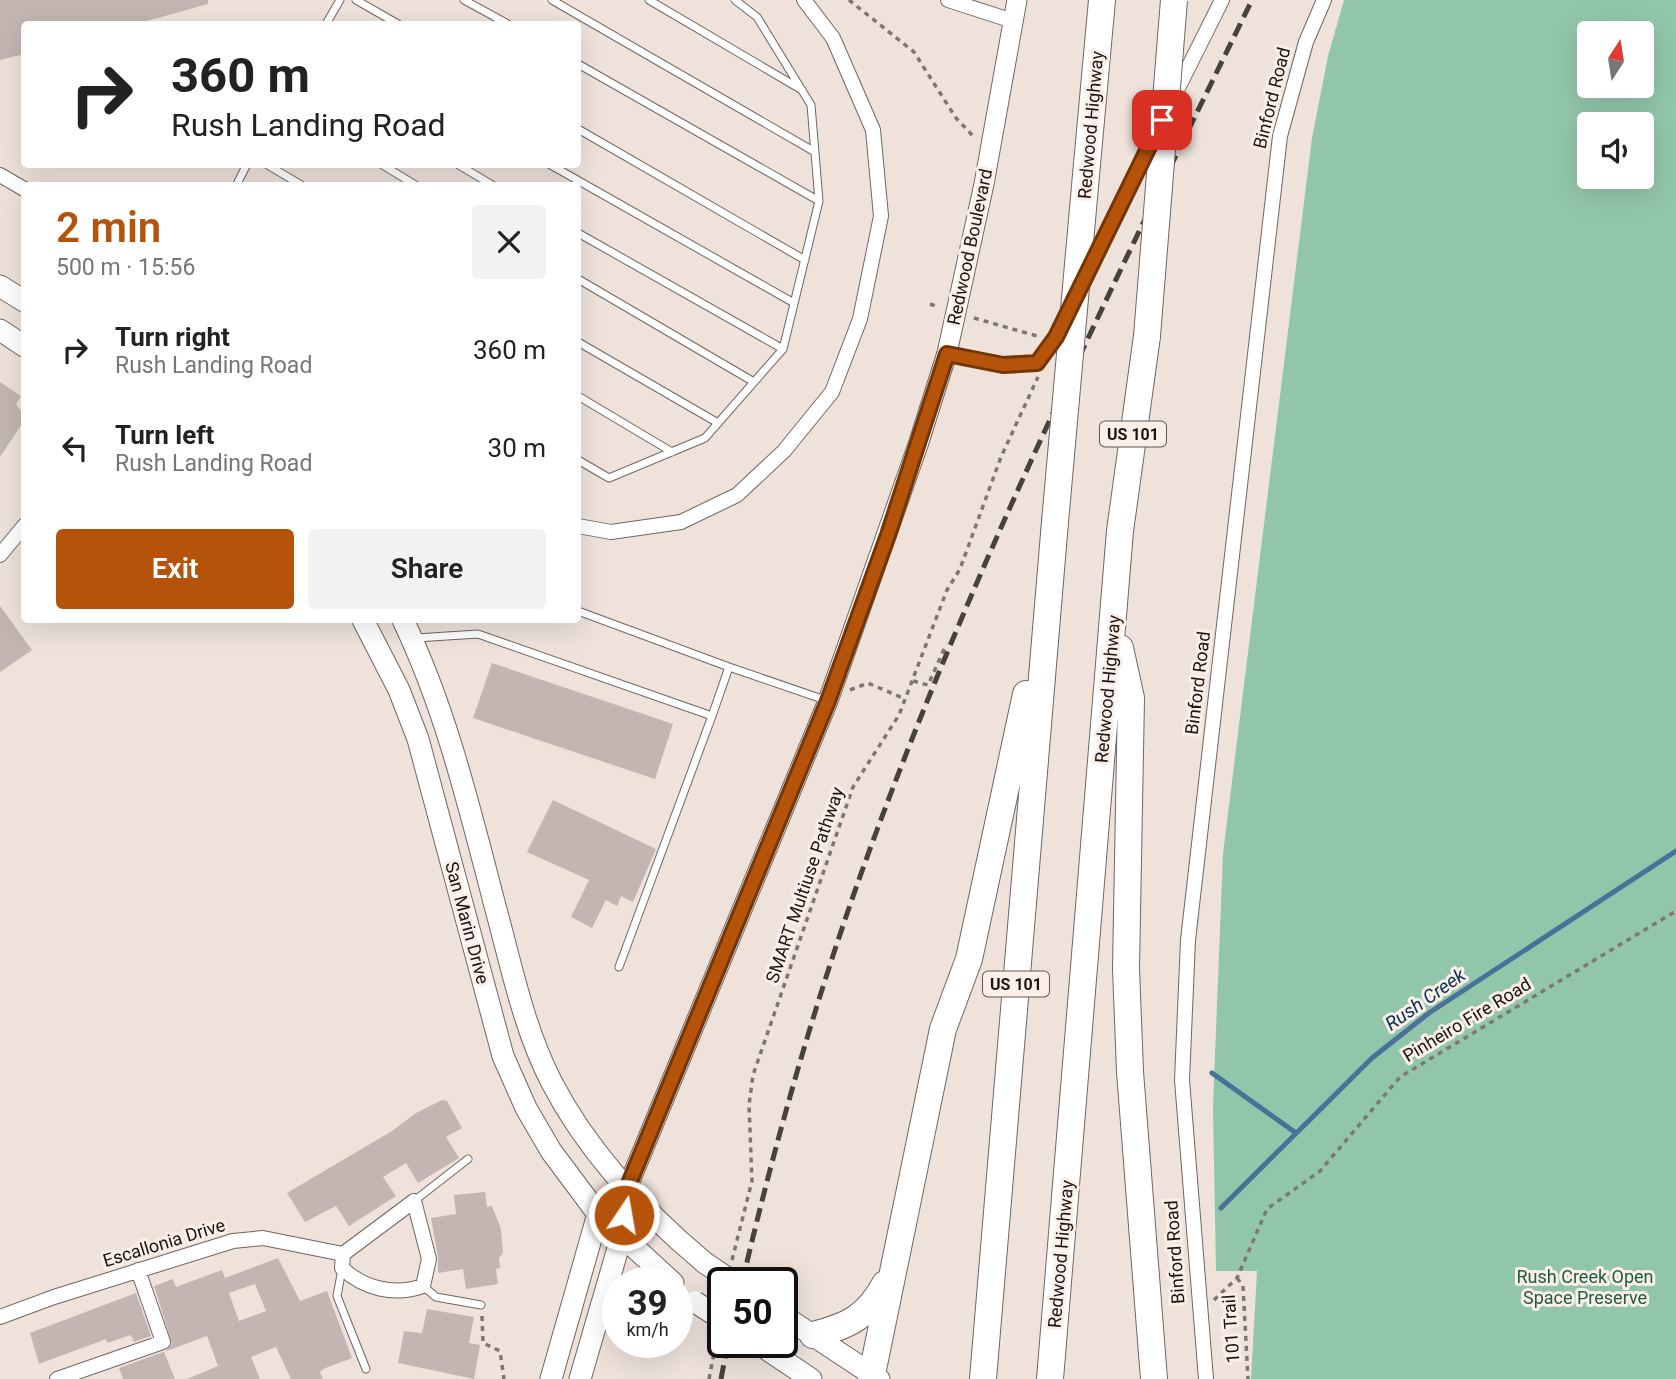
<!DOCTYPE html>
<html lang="en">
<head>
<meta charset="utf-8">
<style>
  body { margin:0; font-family:Roboto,sans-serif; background:#f2f2f2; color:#222; height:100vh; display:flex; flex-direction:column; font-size:26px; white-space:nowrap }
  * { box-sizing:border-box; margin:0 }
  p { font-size:23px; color:#767676 }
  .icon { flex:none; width:38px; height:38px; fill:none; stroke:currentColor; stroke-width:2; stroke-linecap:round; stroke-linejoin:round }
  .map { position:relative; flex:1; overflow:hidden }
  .panel { position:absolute; left:21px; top:182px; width:560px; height:441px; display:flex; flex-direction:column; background:#fff; border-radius:7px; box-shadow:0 7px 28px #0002 }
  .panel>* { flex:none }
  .banner { position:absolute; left:21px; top:21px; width:560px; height:147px; border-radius:7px; box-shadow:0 7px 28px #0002; background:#fff; color:#222; overflow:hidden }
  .needle { width:46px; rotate:12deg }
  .buttons { position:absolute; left:1577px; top:21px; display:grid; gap:14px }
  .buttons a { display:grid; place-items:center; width:77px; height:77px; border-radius:7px; background:#fff; box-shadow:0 7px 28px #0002; font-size:35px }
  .speed { position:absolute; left:602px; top:1267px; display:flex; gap:14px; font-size:35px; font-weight:700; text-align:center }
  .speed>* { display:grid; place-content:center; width:91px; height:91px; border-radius:50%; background:#fff; box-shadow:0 7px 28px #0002; line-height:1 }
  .speed small { font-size:18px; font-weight:400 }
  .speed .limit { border:4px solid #111; border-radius:10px; background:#fff; color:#111 }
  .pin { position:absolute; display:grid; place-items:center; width:60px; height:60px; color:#fff; margin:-30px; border-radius:14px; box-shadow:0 4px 10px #0006 }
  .me { position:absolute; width:77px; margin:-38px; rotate:12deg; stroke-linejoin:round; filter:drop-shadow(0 0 5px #0008) }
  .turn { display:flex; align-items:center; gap:24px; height:147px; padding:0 35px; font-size:32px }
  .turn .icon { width:91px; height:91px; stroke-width:2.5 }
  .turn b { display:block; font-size:49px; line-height:60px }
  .round { display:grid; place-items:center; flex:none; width:74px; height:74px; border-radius:7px; background:#f2f2f2 }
  .overview { display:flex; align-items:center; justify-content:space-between; height:119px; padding:0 35px }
  h1 { font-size:42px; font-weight:600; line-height:52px; color:#b45309 }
  .cta { display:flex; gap:14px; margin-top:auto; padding:14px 35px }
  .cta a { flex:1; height:80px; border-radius:7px; background:#b45309; color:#fff; font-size:28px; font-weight:600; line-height:80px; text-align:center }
  .cta a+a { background:#f2f2f2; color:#222 }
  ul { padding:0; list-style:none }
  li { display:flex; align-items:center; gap:21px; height:98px; padding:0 35px }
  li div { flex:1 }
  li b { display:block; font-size:26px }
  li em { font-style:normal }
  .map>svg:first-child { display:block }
</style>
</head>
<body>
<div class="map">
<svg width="1676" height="1379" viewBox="0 0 1676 1379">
  <rect width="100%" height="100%" fill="#eee2db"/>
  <path fill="#92c6aa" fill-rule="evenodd" d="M1344,0h332v1379h-425l6,-108h-41l-3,-165 10,-252 89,-716 16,-82zM1589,33h53v53h-53zM1589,124h53v53h-53z"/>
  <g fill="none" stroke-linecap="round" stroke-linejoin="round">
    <path stroke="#4a7199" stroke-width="5" d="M1212,1073l84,60
      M1221,1208l151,-150 57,-45 247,-162"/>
  </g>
  <path fill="#c3b6b2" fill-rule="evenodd" d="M0,0h208v4l-72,20h-112v30l-24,6z
    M0,382l21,14 -5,8 8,11v6l-24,36z
    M0,606l32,44 -32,22z
    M492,663l181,61 -18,55 -182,-61z
    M553,800l103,49 -23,53 -12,-6 -4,10 -11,-6 -14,28 -21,-11 18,-37 -62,-28z
    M442,1100l5,1 15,27 -16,9 13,21 -41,25 -12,-20 -23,14 13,19 -47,30 -13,-20 -31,16 -18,-29 105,-62 24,-18z
    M485,1192l2,15 5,-1 9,23 2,24 -4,5 1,10 -4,1 2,15 -32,5 -3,-20 -25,4v-16l-7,-39 25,-4 -2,-19z
    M278,1258l22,43 27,-10 25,67 -29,11 -3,3 3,7h-32l-15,-32 -25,10 9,22h-73l31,-13 -11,-30 -43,16 11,27h-52l-4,-11 47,-17 6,-7 -18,-58 19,-7 3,8 46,-17 3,8zM255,1284l11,27 -27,10 -10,-28z
    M136,1293l15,43 -17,6 -3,-7 -24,8 -1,-4 -67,25 -9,-31z
    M427,1309l47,8 -5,26 11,2 -6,34 -76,-16 6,-32 18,2z"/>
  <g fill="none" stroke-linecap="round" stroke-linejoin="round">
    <g stroke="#716661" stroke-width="9">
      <path id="service" d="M356,0l42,24
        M464,0l44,24
        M552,0l263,152
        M649,0l153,90
        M326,24l14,-24
        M578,64l241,137
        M578,129l227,131
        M266,164l37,22
        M381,164l36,22
        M457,164l37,22
        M549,164l245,139
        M236,186l11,-22
        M578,233l205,116
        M578,279l176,103
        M578,342l140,81
        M578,396l94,56
        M578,460l31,18 96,-40 78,-89 36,-148 -8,-96 -54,-88 -22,-17
        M416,638l62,-4 234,82 17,-49 -151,-56
        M729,667l99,34
        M619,967l93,-251
        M414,1201l54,-42
        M342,1269l-5,27 29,73
        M423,1286l13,11 45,8"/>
    </g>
    <g stroke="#716661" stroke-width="16">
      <path id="minor" d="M948,0l65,21
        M1172,100l50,-100
        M0,175l24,14
        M1083,282l74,-151
        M947,353l55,12 35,-2 19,-26 11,-24
        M578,526l33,6 70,-10 56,-27 47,-44 48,-59 28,-73 21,-103 -8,-86 -40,-92 -29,-38
        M0,555l24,-29
        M0,1317l54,-20 179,-56 30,-3 80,16 71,-53 15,58 -6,27c-28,10 -59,3 -81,-18l1,-14
        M57,1379l106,-37 -25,-72
        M1206,1379l-24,-299 6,-140 92,-804 26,-94 18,-42"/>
    </g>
    <g stroke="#716661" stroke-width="21">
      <path id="tertiary" d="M626,1191l202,-490 91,-259 28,-89 37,-169 33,-184"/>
    </g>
    <g stroke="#716661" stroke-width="23">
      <path id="secondary" d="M0,286l24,15
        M0,330l24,16
        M363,620l36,70 19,49 85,317 23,52 25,43 47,63 75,69
        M403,620c45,94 68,195 95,297 15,56 27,114 54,166 37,71 92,129 153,180
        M782,1315l97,64
        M756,1342l55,37
        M551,1379l47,-165 28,-23
        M580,1379l41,-141 5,-47"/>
    </g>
    <g stroke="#716661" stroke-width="28">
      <path id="motorway" d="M1087,164l15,-164
        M1120,648l11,50 -5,270 4,104 24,307
        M813,1335c36,-9 54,-18 72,-51
        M871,1379l72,-350 26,-70 57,-265
        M983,1379l72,-857
        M1050,1379l70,-848 27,-195"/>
    </g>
    <path stroke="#7d7671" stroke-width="3.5" stroke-dasharray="5 5" stroke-linecap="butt" d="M849,0l65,52 42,66 18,19
      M930,304l9,3
      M974,318l63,18 1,3
      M913,681l15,4 17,-38
      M850,690l18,-7 37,16
      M732,1260l20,-79 -3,-76 4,-30 100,-288 46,-72 48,-125 13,-21 41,-112 37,-80
      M1237,1278l6,8 5,93
      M1214,1300l23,-22 30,-69 53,-38 80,-94 276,-166
      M482,1316l1,27 17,8 4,28
      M709,1379l8,-41"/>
    <use href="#service" stroke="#fff" stroke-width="7"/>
    <use href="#minor" stroke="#fff" stroke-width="14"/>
    <use href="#tertiary" stroke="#fff" stroke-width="19"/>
    <use href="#secondary" stroke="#fff" stroke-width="21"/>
    <use href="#motorway" stroke="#fff" stroke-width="26"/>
    <path stroke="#48423e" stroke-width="5" stroke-dasharray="14 7" stroke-linecap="butt" d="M742,1283c36,-154 80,-306 135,-453 106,-285 242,-558 375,-830
      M721,1379l7,-37"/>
    <g stroke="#716661" stroke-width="23" stroke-linecap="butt">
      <path id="secondary-bridge" d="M705,1263l30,20
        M695,1302l28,18"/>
    </g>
    <g stroke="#716661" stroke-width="28" stroke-linecap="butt">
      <path id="motorway-bridge" d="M1147,336l27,-336
        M1055,522l32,-358"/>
    </g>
    <use href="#secondary-bridge" stroke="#fff" stroke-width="21"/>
    <use href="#motorway-bridge" stroke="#fff" stroke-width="26"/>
  </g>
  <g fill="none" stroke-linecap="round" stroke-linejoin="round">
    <g stroke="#753606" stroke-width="18">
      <path id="route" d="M624,1215l2,-24 202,-490 60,-166 59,-181 56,11 34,-2 19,-26 106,-217"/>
    </g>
    <use href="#route" stroke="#b45309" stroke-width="12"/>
  </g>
  <g text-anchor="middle" stroke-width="6" stroke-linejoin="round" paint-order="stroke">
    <g fill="#fcefe8" stroke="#5d5652" stroke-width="2">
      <rect x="1100" y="421.5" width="66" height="25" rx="5"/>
      <rect x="983" y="971.5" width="66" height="25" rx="5"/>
    </g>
    <g font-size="16" font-weight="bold" fill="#191512">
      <text x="1133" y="440">US 101</text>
      <text x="1016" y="990">US 101</text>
    </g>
    <g font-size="18" fill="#191512" stroke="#fcefe8">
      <text transform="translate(1272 98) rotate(-76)" y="6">Binford Road</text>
      <text transform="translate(1091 125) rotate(-85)" y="6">Redwood Highway</text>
      <text transform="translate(970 247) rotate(-78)" y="6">Redwood Boulevard</text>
      <text transform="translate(1198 683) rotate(-83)" y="6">Binford Road</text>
      <text transform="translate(1108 689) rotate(-85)" y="6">Redwood Highway</text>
      <text transform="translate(805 885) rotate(-71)" y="6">SMART Multiuse Pathway</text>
      <text transform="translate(467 923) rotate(75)" y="6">San Marin Drive</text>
      <text transform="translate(1467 1020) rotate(-31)" y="6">Pinheiro Fire Road</text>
      <text transform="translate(164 1243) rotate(-17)" y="6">Escallonia Drive</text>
      <text transform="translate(1175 1252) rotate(-94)" y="6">Binford Road</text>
      <text transform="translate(1061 1254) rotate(-85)" y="6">Redwood Highway</text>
      <text transform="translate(1231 1329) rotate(-94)" y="6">101 Trail</text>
    </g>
    <g font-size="18" fill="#1a5d40" stroke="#fcefe8">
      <text x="1585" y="1283">Rush Creek Open<tspan x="1585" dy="21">Space Preserve</tspan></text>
    </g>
    <g font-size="19" font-style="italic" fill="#043156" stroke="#fcefe8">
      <text transform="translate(1425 999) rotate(-35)" y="7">Rush Creek</text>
    </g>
  </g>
</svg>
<div class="buttons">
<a><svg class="needle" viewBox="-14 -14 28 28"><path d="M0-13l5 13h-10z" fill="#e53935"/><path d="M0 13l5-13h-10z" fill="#767676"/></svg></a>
<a><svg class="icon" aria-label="sound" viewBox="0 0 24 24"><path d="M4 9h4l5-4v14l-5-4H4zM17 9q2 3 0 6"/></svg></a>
</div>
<div class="speed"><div>39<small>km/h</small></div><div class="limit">50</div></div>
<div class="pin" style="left:1162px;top:120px;background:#d93025"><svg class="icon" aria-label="arrive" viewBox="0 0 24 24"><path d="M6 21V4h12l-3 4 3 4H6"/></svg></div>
<svg class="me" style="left:624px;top:1215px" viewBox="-20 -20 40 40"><circle r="17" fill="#b45309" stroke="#fff" stroke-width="3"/><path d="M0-11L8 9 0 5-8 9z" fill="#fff"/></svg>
<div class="banner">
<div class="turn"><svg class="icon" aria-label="right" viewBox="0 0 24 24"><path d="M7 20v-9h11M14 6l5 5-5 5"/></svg><div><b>360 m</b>Rush Landing Road</div></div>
</div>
<section class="panel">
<div class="overview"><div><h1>2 min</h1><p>500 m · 15:56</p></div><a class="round"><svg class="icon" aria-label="close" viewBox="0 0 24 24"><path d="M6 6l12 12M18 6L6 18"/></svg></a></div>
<ul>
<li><svg class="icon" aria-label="right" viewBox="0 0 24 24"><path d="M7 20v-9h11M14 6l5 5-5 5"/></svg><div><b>Turn right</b><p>Rush Landing Road</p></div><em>360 m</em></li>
<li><svg class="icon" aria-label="left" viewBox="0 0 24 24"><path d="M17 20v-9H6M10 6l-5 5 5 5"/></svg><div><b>Turn left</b><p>Rush Landing Road</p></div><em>30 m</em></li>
</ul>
<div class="cta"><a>Exit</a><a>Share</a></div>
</section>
</div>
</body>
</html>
